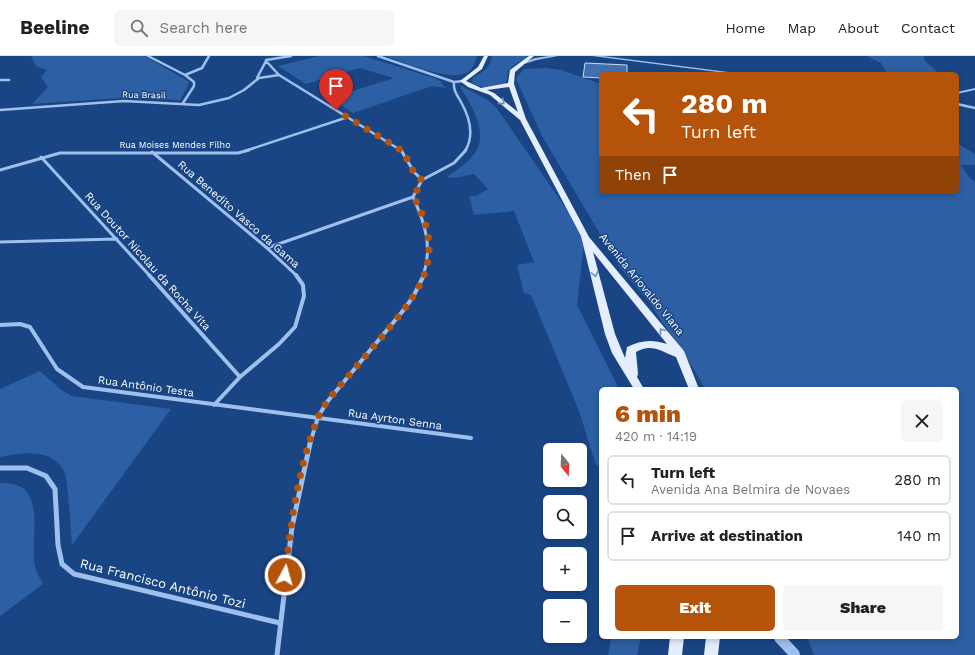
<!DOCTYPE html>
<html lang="en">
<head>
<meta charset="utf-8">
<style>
  body { margin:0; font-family:"Work Sans",sans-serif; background:#f6f6f6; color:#222; height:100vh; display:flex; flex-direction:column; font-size:15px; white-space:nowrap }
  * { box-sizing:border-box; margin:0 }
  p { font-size:13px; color:#767676 }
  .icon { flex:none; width:22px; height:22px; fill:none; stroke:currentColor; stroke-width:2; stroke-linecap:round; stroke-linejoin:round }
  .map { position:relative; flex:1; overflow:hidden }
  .drawer { position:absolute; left:599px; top:331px; width:360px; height:252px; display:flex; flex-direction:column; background:#fff; border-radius:6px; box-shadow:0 2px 6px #0003 }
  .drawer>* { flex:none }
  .banner { position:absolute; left:599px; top:16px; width:360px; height:122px; border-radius:6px; box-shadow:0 2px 6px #0003; background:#b45309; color:#fff; overflow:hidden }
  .needle { width:26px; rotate:162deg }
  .fabs { position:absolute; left:543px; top:387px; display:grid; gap:8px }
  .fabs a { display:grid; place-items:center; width:44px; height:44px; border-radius:6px; background:#fff; box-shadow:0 2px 6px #0003; font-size:20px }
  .pin { position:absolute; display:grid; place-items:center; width:34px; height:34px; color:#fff; margin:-41px -17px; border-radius:50% 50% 50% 0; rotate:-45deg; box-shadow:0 0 4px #0007 }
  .pin .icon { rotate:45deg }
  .me { position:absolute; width:44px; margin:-22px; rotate:6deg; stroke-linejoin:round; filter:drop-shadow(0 0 3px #0008) }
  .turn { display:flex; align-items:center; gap:14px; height:84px; padding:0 16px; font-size:18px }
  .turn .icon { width:52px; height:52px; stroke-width:2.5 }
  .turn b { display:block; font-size:28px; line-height:34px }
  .then { display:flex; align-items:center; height:38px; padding:0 16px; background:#0003; gap:8px; font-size:15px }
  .round { display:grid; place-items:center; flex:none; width:42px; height:42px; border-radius:6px; background:#f6f6f6 }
  .headline { display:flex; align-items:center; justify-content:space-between; height:68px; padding:0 16px }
  h1 { font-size:24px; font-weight:800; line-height:30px; color:#b45309 }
  .primary-button { display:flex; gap:8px; margin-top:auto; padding:8px 16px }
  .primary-button a { flex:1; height:46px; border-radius:6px; background:#b45309; color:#fff; font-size:16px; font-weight:800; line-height:46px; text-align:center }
  .primary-button a+a { background:#f6f6f6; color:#222 }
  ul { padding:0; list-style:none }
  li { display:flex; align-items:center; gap:12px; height:50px; margin:0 8px 6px; padding:0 8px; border:2px solid #e0e0e0; border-radius:6px }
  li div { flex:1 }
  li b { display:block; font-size:15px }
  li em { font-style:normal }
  header { display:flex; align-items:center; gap:24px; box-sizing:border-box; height:56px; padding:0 20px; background:#fff; border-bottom:1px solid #e0e0e0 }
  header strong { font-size:19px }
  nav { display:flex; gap:22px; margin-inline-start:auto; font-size:14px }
  .search { width:280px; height:36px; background:#f6f6f6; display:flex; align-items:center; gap:10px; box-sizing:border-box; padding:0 14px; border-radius:6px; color:#767676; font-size:15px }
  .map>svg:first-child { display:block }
</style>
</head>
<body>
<header>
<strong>Beeline</strong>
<div class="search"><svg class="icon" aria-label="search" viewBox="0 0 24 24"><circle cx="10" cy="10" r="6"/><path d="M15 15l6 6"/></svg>Search here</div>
<nav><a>Home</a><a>Map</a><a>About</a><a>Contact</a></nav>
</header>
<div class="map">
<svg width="975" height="599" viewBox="0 0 975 599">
  <rect width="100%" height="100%" fill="#194585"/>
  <path fill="#2c5fa3" d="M31,0h113l44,25 1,3 -9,16 -59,-2 -89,6 16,-17 -7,-10 6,-7 -11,-4z
    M319,0h45l67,21 9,4 6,7 -14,-2 -79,27 -23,-15 64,-20 -35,-10 -53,16 -28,-18z
    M386,0h91c-2,6 -3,12 -9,16 -17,11 -64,-10 -82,-16z
    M492,0h36c-5,5 -13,7 -18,13 -4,3 -2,7 -3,11 -4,11 -28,8 -35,3l1,-5c10,-6 17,-10 19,-22z
    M867,0h57l1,5 15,13h-53l-6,-11z
    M546,12l15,2 40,14v108h356v-49l18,11v11h-14l8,12 6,5v473h-161l-7,-18h150v-248h-252l-10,-18 -46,-69 -30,-36 -77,-130 -25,-55v-4l7,-8z
    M462,30l27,15 7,6 89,129 -8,69 42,84h-18v78l-5,-2 -17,-54 -48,-116 -7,-2 -7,-28 17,-3 -20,-51 -40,4 -5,-19h7l12,-7 -14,-15 -20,4 -7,-1c9,-7 21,-14 28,-24 14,-20 -4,-49 -15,-66z
    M40,315l21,19 11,6 99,13 -99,136c-1,-13 -4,-66 -8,-74 -12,-23 -42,-19 -64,-14v-68z
    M0,427c50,-3 29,54 35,83 1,6 5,12 8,18l-43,32z
    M611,581h30l-4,18h-29z"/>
  <path fill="#4270ae" stroke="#c4dbf9" d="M585,7l42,2v9h-26v4l-18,-1z"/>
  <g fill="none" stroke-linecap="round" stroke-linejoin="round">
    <path stroke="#9fc0ec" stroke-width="2.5" d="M148,0l37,19 9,7v4l-11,17
      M378,0l76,26
      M266,4l25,-4
      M185,19l17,-7 7,-12
      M257,22l9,-17 13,14 123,76
      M0,24h9
      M463,25l-9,1c-1,8 3,13 7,20 9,16 14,33 4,49
      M957,48l18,4
      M0,54l124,-9 75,4 30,-7 15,-8 15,-12 20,-3
      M245,95l103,-34"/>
    <path stroke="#9fc0ec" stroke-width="3" d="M401,94l13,22 8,8
      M152,96l115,96 30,28
      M41,101l109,119
      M0,114l60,-17h178l11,-3
      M422,124l32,-17 12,-13
      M422,124l-9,17c12,26 20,51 10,79
      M0,186l117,-3
      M267,192l146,-51"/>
    <path stroke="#9fc0ec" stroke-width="4" d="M149,219l91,102
      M0,269l20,-1 10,3 27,42 26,18 388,51
      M214,349l26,-28 39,-33 16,-17 9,-31 -1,-11 -7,-10
      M311,384l7,-23 9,-15 75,-90 11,-15 11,-22"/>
    <path stroke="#9fc0ec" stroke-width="5" d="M0,412h27l19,8 9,13 3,56 4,19 12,10 206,49
      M277,599l15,-128 19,-88"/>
    <path fill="#9fc0ec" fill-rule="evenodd" d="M549,0h9l-21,4 -13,4 -2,-1 13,-5z
      M592,0h11l141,18h-11z
      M975,32v2l-18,4v-2z
      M774,581h12l13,14 1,4h-12l-13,-14z"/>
    <path fill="#e4eeff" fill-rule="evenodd" d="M484,0h4l-6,13 -16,12 15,7 27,-5 2,-13 19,-14h5l-19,16 -1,12 12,35 63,118 95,114 15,38h-10l-13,-32c-15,-6 -25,-14 -40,-5l2,22 -1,3 7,12h-10l-22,-36 -7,-19 -24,-98 -61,-116 -30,-25 -22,-8 -8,-6 18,-14zM509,31l9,25 -24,-19 -7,-3zM593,196l74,92c-15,-5 -26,-4 -40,3l-2,11 -10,-24z
      M670,581h14l-2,18h-14z
      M706,581h14l-2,18h-14z"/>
  </g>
  <defs><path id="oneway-chevron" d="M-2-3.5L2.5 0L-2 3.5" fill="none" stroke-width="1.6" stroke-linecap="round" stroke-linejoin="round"/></defs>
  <g stroke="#7491bc">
    <use href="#oneway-chevron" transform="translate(502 46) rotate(40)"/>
    <use href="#oneway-chevron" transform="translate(595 218) rotate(75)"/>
    <use href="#oneway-chevron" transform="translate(662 275) rotate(-128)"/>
  </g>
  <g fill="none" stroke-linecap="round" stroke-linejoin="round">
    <path stroke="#b45309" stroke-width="7" stroke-dasharray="0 12.6" d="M285,519c6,-52 13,-108 33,-157 5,-14 18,-27 28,-39 14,-17 29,-34 43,-51 37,-44 55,-75 25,-131l8,-17c-14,-11 -11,-18 -21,-30l-65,-40"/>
  </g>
  <g text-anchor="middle" stroke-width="3" stroke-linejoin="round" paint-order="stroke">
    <g font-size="9" fill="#fff" stroke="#194585">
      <text transform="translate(144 39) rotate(1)" y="3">Rua Brasil</text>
      <text x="175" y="92">Rua Moises Mendes Filho</text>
    </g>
    <g font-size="11" fill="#fff" stroke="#194585">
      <text transform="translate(239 158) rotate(41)" y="4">Rua Benedito Vasco da Gama</text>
      <text transform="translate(148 205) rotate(48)" y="4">Rua Doutor Nicolau da Rocha Vita</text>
      <text transform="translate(642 228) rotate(51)" y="4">Avenida Ariovaldo Viana</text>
      <text transform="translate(146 330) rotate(8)" y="4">Rua Antônio Testa</text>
      <text transform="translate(395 363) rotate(8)" y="4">Rua Ayrton Senna</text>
    </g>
    <g font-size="13" fill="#fff" stroke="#194585">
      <text transform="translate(163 527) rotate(14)" y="5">Rua Francisco Antônio Tozi</text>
    </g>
  </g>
</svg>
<div class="fabs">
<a><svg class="needle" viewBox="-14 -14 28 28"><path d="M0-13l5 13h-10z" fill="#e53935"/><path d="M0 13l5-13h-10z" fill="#767676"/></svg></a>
<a><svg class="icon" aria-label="search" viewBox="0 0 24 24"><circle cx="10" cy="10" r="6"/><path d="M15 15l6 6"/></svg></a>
<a>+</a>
<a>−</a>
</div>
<div class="pin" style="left:336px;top:54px;background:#d93025"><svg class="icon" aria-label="arrive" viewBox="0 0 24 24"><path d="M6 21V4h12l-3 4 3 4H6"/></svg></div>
<svg class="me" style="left:285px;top:519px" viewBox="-20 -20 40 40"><circle r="17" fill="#b45309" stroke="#fff" stroke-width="3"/><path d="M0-11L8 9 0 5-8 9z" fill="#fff"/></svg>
<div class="banner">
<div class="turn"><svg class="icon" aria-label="left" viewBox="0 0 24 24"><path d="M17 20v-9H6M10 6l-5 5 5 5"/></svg><div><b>280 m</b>Turn left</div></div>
<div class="then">Then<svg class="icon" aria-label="arrive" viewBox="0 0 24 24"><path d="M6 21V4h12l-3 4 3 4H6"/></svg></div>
</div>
<section class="drawer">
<div class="headline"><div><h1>6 min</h1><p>420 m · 14:19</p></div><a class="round"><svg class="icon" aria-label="close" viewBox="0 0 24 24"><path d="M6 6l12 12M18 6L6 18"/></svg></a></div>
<ul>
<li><svg class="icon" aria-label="left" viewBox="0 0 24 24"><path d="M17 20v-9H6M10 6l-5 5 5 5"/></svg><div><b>Turn left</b><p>Avenida Ana Belmira de Novaes</p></div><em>280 m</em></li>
<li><svg class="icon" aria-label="arrive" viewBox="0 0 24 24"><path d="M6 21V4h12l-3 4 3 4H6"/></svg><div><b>Arrive at destination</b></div><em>140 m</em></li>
</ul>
<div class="primary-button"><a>Exit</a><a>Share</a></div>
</section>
</div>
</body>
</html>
